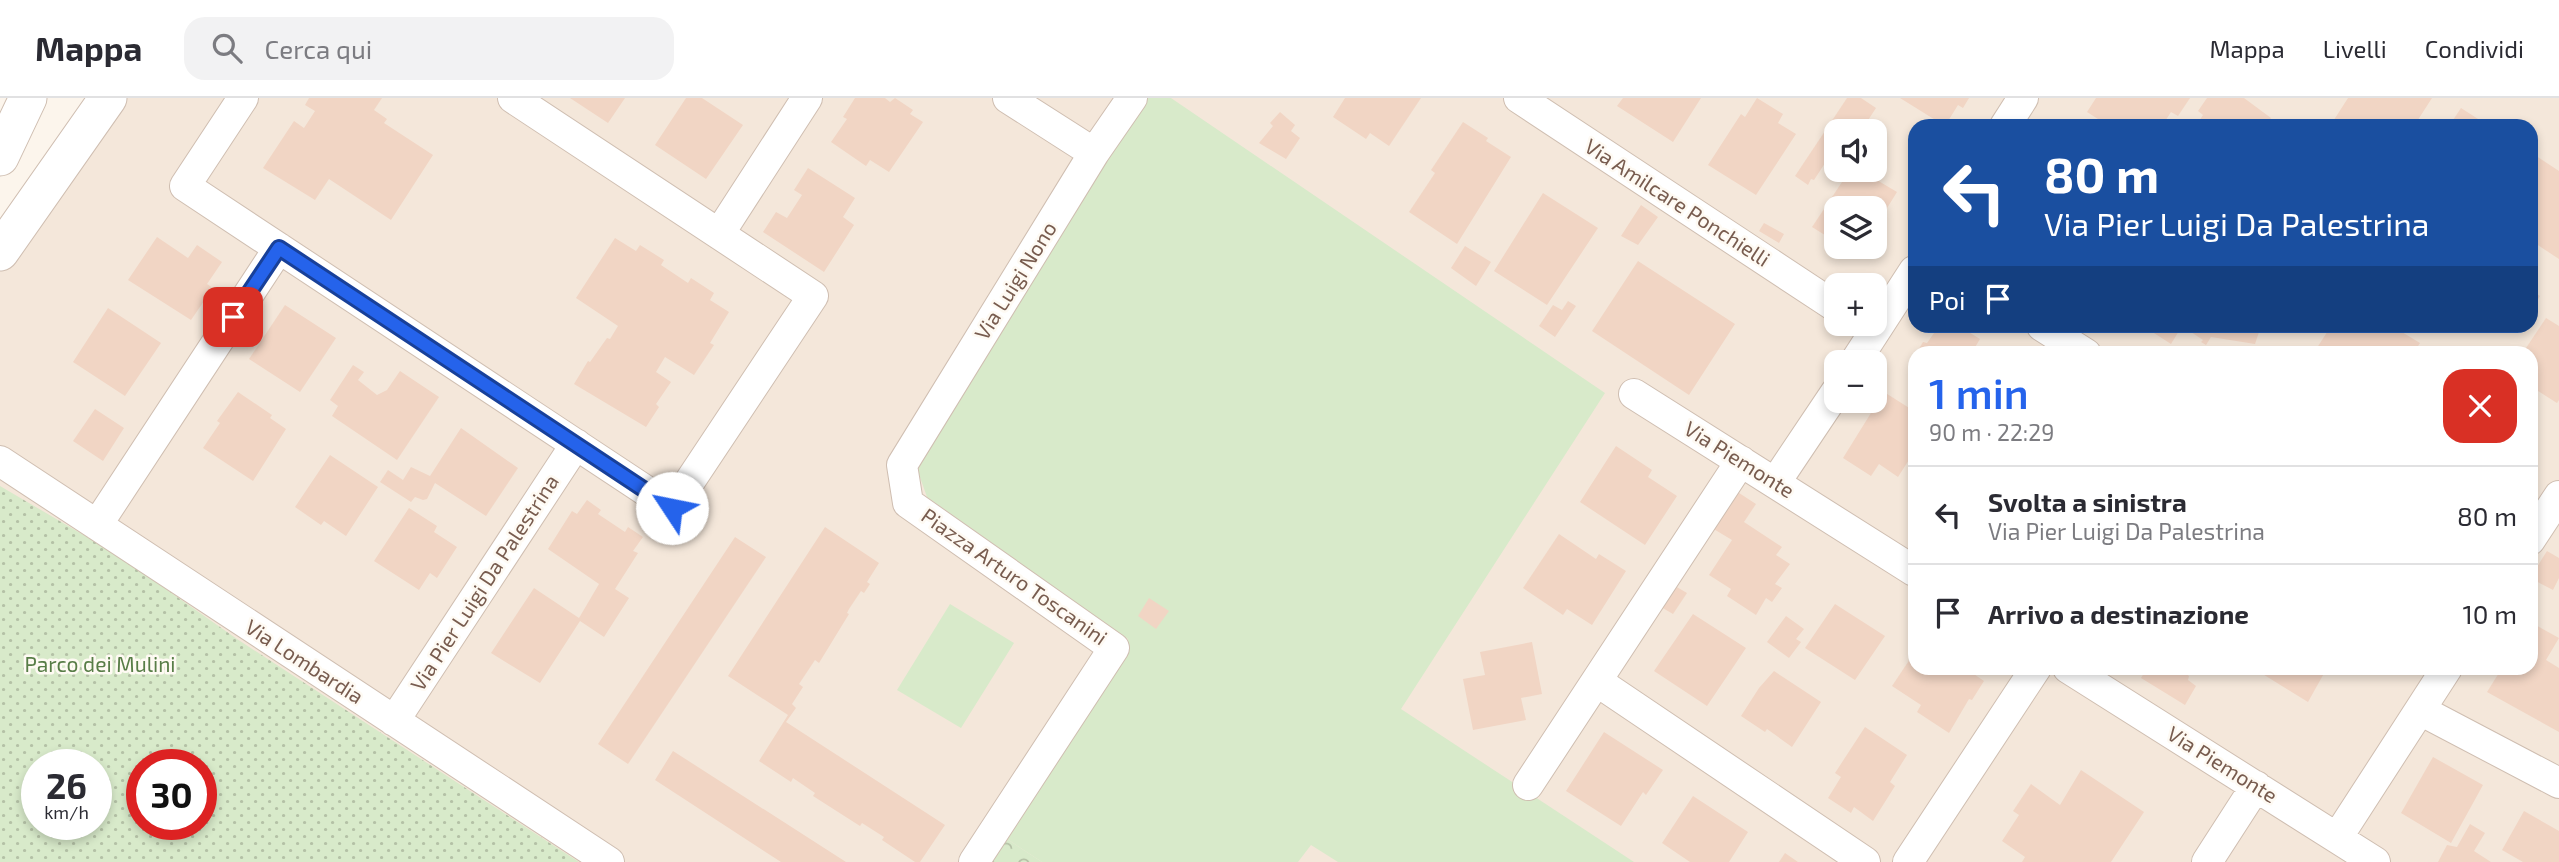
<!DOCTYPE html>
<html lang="it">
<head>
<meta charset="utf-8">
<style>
  body { margin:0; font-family:"Exo 2",sans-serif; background:#f2f2f3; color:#2b2b33; height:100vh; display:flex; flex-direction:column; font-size:26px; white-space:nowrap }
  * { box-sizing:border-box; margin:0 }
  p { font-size:23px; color:#7c7c81 }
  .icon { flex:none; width:38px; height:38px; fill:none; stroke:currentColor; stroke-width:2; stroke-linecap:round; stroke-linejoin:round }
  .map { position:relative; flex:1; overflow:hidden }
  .sheet { position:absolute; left:1908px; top:248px; width:630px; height:329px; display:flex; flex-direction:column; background:#fff; border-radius:21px; box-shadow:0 4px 10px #0003 }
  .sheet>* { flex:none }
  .top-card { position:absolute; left:1908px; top:21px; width:630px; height:214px; border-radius:21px; box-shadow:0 4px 10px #0003; background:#1a4fa0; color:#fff; overflow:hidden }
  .tools { position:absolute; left:1824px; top:21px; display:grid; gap:14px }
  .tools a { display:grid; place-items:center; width:63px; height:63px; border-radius:14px; background:#fff; box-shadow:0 4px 10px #0003; font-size:35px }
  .speed { position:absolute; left:21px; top:651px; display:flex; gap:14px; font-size:35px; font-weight:700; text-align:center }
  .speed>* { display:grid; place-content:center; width:91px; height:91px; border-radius:50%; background:#fff; box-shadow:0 4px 10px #0003; line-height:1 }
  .speed small { font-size:18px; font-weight:400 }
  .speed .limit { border:10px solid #d22; background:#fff; color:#111 }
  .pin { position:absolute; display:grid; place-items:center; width:60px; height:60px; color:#fff; margin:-30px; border-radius:14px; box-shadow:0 4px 10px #0006 }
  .me { position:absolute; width:77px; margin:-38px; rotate:304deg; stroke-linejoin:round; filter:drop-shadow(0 0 5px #0008) }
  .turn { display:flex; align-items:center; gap:24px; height:147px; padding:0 21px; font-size:32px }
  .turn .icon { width:91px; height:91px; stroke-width:2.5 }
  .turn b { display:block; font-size:49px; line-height:60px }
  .then { display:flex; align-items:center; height:66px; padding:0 21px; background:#0003; gap:14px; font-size:26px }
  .round { display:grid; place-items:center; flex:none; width:74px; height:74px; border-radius:21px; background:#f2f2f3 }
  .headline { display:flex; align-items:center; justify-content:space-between; height:119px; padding:0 21px }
  h1 { font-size:42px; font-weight:600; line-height:52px; color:#2563eb }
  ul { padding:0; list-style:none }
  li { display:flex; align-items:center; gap:21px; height:98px; padding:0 21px; border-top:2px solid #e1e1e2 }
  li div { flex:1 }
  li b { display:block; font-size:26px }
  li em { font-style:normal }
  header { display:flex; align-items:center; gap:42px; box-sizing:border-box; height:98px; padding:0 35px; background:#fff; border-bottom:2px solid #e1e1e2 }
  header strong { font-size:33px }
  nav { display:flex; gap:38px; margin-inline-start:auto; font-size:24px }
  .search { width:490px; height:63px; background:#f2f2f3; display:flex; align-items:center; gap:18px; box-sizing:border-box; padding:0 24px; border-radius:21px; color:#7c7c81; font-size:26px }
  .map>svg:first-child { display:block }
</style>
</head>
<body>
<header>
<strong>Mappa</strong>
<div class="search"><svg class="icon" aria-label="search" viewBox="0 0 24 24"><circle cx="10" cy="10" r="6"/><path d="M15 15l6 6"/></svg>Cerca qui</div>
<nav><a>Mappa</a><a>Livelli</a><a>Condividi</a></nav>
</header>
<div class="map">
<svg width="2559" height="764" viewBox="0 0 2559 764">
  <defs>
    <pattern id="forest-crowns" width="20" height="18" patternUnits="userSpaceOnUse" patternTransform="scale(1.75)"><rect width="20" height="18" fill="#d8eaca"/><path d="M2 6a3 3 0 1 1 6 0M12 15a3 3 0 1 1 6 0" fill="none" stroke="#b4c1a6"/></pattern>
    <pattern id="park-dots" width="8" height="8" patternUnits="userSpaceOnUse" patternTransform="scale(1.75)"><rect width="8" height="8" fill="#d8eaca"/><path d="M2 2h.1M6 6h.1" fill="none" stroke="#b4c1a6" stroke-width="1.8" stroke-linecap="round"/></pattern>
  </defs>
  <rect width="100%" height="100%" fill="#fcf5ec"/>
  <path fill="#f4e7da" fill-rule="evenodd" d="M119,0h2440v764h-2003l-556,-366v-229zM1914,28h616v200h-616zM1836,33h38v39h-38zM1836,110h38v39h-38zM1836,187h38v39h-38zM1914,256h616v314h-616zM1836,264h38v39h-38z"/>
  <path fill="#d8eaca" d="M1146,0h25l434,295 -204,316 233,153h-296l-27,-17 -13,17h-256l-41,-27 127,-196 -201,-142 -10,-28 158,-265z
    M950,506l64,39 -53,85 -64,-38z"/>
  <path fill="url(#forest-crowns)" d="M1001,737l41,27h-59z"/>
  <path fill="url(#park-dots)" fill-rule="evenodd" d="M0,388l116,68 121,85 342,223h-579zM37,667h59v59h-59zM142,667h59v59h-59z"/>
  <path fill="#f1d5c4" d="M309,0h73l-8,12 13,9 -3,4 49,32 -42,65 -62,-41 -14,21 -52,-32 31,-47 10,7 11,-17 -10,-6z
    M570,0h55l-17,25z
    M686,0h16l41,27 -37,54 -51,-34z
    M855,0h30l5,4 5,-4 18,12 -3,4 13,8 -34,50 -19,-12 -4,6 -35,-24 16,-23 -4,-2z
    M1345,0h76l-32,48 -19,-13 -4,6 -33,-22z
    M1623,0h78l-28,44 -56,-36z
    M1757,0l26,16 -5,9 18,11 -40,61 -48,-30 33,-51 4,3z
    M1847,0h14l15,10 -15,23h-25v8l-10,15 3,3 -15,23 -3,-1 -3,6 -13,-9z
    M1900,0h69l-6,10 -5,-3 -13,21z
    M2096,0h94l-12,18 -7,-4 -9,14h-53l-22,-14z
    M2207,0h37l27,20 -6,8h-69l7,-11 -5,-4z
    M2348,0h84l-18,28h-84z
    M2461,10l28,18h-40z
    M1280,14l15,13 -4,6 9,7 -14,21 -27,-16 14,-17 -3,-3z
    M1463,24l25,16 -2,3 25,16 -54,87 -48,-32 26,-39 -4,-3z
    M2530,54l29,19v88l-29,-19z
    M808,70l47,30 -12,19 11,8 -30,47 -61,-40 13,-20 11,6 15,-23 -8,-5z
    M1850,72h10l37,22 -23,37v-21h-38v34l-24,-15z
    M1543,95l55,35 -51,77 -53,-34z
    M1641,107l17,12 -20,28 -17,-9z
    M1764,125l20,11 -5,9 -20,-12z
    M157,139l31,21 9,-13 25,17 -15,22 6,4 -22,32 -63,-40z
    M615,140l21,13 4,-6 24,15 -3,5 27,18 3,-5 23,15 -4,7 19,12 -19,31 4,2 -20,30 -29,-18 -9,15 15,10 -15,22 3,3 -13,20 -72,-43 14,-23 2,1 17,-24 3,1 8,-13 -42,-28z
    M1465,148l26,16 -15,24 -25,-18z
    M1843,149h20l-6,9z
    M1638,163l97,63 -46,71 -97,-64z
    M2530,191l10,7 -10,17z
    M1568,203l8,5 -21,31 -16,-11 14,-21 9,5z
    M285,207l51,33 -36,54 -51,-33z
    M108,210l53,35 -36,53 -52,-34z
    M2546,220l13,8v74l-2,3 -27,-17v-32h-8z
    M1939,228h20l21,13 -9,15h-55l7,-12 4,1z
    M2143,228h118l-6,18 -44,-7 -5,8 -5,-3 2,-2 -21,-14 -11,18z
    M2331,228h61l28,17 -7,11h-100z
    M353,267l11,7 -6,8 19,15 10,-5 13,-19 39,26 -42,63 -65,-44 6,-10 -8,-6z
    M238,294l34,23 -2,3 16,11 -33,52 -50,-33 17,-25 -3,-2z
    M1884,294l30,19v41l-16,25 -19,-13 -8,12 -28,-18z
    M95,311l29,19 -21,33 -30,-20z
    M461,330l57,40 -32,48 -51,-33 -8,16 -4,1 -8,-3 -4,5 -31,-20 8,-12 15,10 8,-13 19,9z
    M1616,348l36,24 -4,7 29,19 -32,49 -65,-43z
    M330,357l48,32 -32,49 -22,-15 -3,4 -26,-18z
    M1736,393l20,13 -12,18 38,25 -6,8 14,9 -15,20 7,4 -10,14 -6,-4 -10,17 -29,-19 4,-7 -22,-14 23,-35 -20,-12z
    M587,402l14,10 -3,4 27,18 3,-5 15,10 -10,14 5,2 -23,36 14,9 -25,39 -24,-16 -40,62 -49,-30 43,-65 45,30 20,-34 -51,-35 24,-38 5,3z
    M409,410l28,18 -3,6 23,15 -20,31 -7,-5 -11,17 -45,-29z
    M825,429l54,36 -12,19 3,2 -6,9 -3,-2 -12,18 -2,4 2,1 -30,49 -4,-3 -16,24 4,3 -11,17 4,4 -10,14 159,103 -25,37h-5l-33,-22 2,-3 -22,-14 -2,3 -47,-30 2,-3 -22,-15 -2,4 -32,-21 29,-46 -60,-39z
    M1559,436l37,25 3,-5 27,17 -34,54 -25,-16 -4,6 -40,-27z
    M735,439l31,20 -138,207 -30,-20z
    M2547,453l12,7v20l-6,12 -23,-12z
    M1675,488l12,7 -14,21 -12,-7z
    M1149,500l20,13 -13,18 -18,-13z
    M1835,506l50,32 -30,44 -50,-32z
    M1693,516l53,34 -39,58 -53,-35z
    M1786,518l18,13 -8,10 5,3 -12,16 -22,-16z
    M2530,524l29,16 -13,22 13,8v64l-72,-40 15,-24h28z
    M1532,544l10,52 -21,4 5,22 -53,10 -10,-51 22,-4 -5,-23z
    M1914,555v15h51l19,13 -12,19 -3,-1 -20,34 -32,-21 4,-7 -29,-19z
    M2147,570h30l12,8 -1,4 8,6 -11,19 -44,-27z
    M2253,570h74l-19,34z
    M1774,573l47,31 -29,45 -25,-18 -2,3 -24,-16 18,-28z
    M1865,629l42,28 -17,27 5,4 -22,35 -19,-14 -3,6 -23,-15 13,-21 -6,-4z
    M1604,634l59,38 -17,25 -3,-3 -22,34 -55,-35z
    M673,653l173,111h-65l-126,-82z
    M2433,659l50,28 -32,58 -50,-30z
    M2081,672l63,42 -33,50h-89l3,-5 -23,-16 17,-26 -6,-4 18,-27 29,21z
    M1693,698l55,36 -19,30h-39l-28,-19z
    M2524,713l35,20v31h-36l-21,-12z
    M2470,726l15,9 -11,18 17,11h-53l9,-17 10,2z
    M1785,755l13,9h-19z"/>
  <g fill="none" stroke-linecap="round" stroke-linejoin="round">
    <g stroke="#cfbeb1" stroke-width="32">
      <path id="minor" d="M243,0l-58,88 487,322 141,-212 -300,-198
        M1008,0l86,55
        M1519,0l317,209
        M2005,28l18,-28
        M719,136l88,-136
        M2042,228l44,28
        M1855,264l59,-91
        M1634,296l280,177
        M0,363l609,401
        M1775,385l61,-91
        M97,427l182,-277
        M2530,442l29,-44
        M2068,570l307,194
        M1598,584l267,180
        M2420,612l139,73
        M394,623l182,-277
        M1528,687l213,-324
        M2337,740l110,-170
        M974,764l140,-214 -206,-145 -6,-38 192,-312 38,-55
        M1908,764l128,-194
        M2207,764l49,-76"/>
    </g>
    <g stroke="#cfbeb1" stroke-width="39">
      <path id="tertiary" d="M0,59l28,-59
        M0,154l108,-154"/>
    </g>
    <use href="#minor" stroke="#fff" stroke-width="30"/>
    <use href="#tertiary" stroke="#fff" stroke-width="37"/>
  </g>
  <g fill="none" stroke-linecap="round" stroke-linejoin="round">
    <g stroke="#184099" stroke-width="18">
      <path id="route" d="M233,219l46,-69 393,260"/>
    </g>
    <use href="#route" stroke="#2563eb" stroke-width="12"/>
  </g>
  <g text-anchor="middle" stroke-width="5" stroke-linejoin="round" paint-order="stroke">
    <g font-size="21" fill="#785c4f" stroke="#fefaf3">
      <text transform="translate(1677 105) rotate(33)" y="7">Via Amilcare Ponchielli</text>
      <text transform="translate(1016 183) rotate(-58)" y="7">Via Luigi Nono</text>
      <text transform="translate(1739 362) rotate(32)" y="7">Via Piemonte</text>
      <text transform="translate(1014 479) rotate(35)" y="7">Piazza Arturo Toscanini</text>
      <text transform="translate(485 485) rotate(-57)" y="7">Via Pier Luigi Da Palestrina</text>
      <text transform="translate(304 564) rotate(33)" y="7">Via Lombardia</text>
      <text transform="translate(2222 667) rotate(32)" y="7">Via Piemonte</text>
    </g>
    <g font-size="21" fill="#587d47" stroke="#fefaf3">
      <text x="100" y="574">Parco dei Mulini</text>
    </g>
  </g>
</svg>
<div class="tools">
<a><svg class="icon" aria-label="sound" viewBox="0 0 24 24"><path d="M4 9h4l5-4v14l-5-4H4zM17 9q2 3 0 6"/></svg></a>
<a><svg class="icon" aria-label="layers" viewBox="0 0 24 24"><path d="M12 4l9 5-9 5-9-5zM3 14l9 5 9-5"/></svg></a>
<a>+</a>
<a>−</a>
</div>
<div class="speed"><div>26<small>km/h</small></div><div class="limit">30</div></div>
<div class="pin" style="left:233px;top:219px;background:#d93025"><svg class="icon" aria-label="arrive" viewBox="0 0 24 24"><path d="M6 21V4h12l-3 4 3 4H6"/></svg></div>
<svg class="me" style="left:672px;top:410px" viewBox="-20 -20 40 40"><circle r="19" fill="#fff"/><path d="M0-13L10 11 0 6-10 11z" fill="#2563eb"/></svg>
<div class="top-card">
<div class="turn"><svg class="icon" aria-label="left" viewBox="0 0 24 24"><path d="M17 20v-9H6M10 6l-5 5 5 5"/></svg><div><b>80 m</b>Via Pier Luigi Da Palestrina</div></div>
<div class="then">Poi<svg class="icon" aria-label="arrive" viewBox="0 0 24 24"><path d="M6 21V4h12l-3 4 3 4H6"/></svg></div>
</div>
<section class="sheet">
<div class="headline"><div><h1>1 min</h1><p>90 m · 22:29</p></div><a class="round" style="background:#d93025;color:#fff"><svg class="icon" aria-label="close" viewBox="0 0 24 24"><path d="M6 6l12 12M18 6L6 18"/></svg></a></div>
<ul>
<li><svg class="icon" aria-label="left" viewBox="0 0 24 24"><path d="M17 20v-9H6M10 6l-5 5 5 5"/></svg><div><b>Svolta a sinistra</b><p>Via Pier Luigi Da Palestrina</p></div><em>80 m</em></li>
<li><svg class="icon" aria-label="arrive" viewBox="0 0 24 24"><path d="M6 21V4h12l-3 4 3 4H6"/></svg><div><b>Arrivo a destinazione</b></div><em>10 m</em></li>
</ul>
</section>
</div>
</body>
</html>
